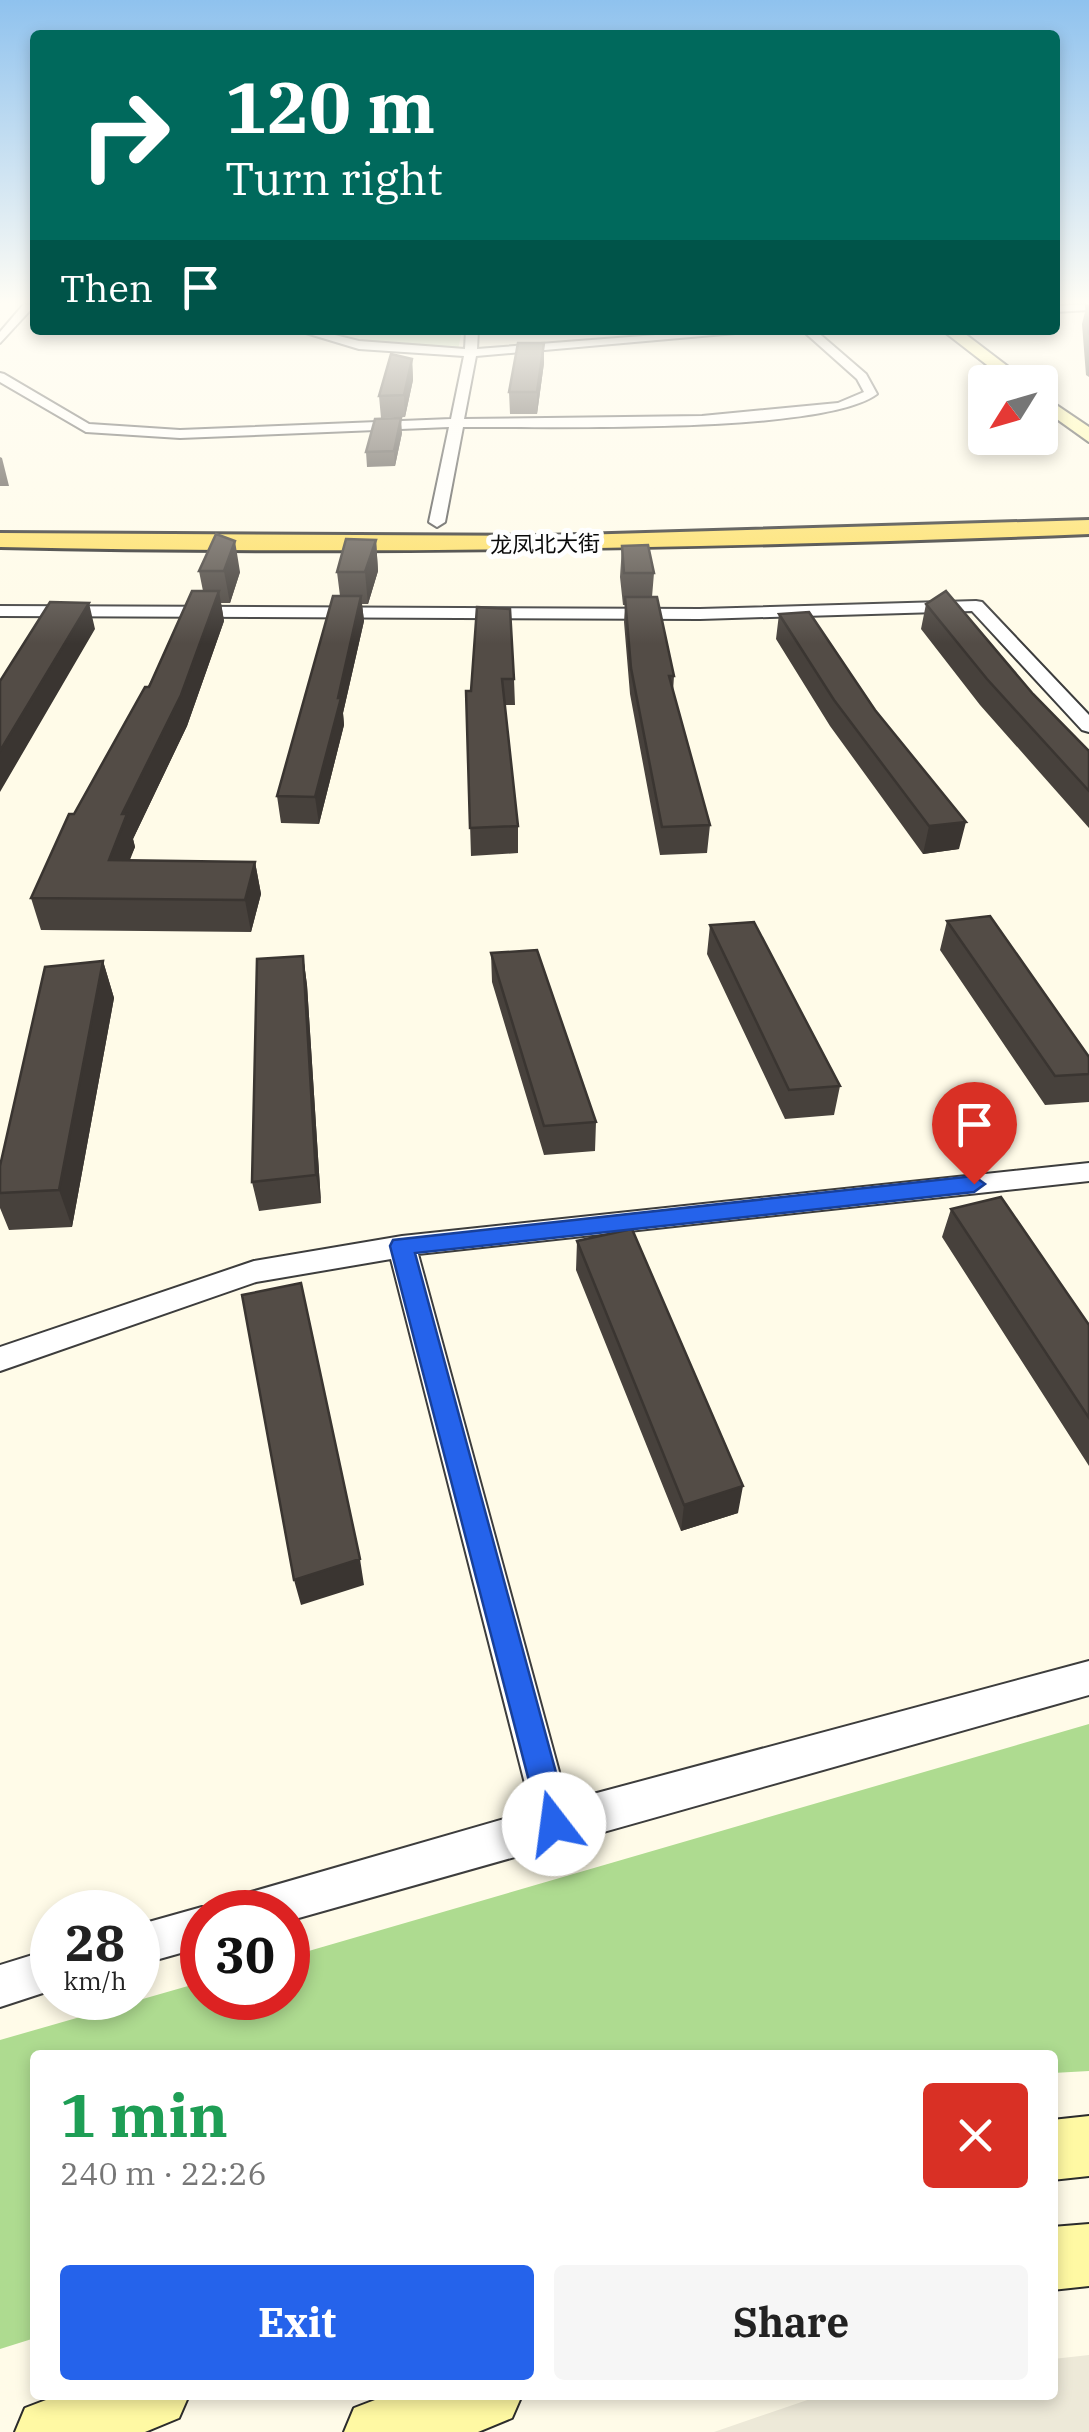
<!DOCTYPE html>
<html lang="en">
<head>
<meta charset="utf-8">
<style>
  body { margin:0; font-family:"IBM Plex Serif","Noto Sans SC",serif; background:#f6f6f6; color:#222; height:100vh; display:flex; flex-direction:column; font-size:38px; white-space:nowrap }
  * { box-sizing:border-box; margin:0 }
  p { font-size:32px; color:#767676 }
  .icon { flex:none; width:55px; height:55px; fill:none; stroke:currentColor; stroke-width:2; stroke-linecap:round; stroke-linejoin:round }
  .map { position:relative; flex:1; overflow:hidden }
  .side { position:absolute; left:30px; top:2050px; width:1028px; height:350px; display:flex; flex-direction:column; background:#fff; border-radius:10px; box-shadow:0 5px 15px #0003 }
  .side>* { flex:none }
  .banner { position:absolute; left:30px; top:30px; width:1030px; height:305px; border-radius:10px; box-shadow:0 5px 15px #0003; background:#00695c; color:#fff; overflow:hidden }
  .needle { width:65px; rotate:233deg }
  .fabs { position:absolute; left:968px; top:365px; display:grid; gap:20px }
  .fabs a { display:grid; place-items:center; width:90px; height:90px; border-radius:10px; background:#fff; box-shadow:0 5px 15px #0003; font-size:50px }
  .speed { position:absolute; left:30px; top:1890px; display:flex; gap:20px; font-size:50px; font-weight:700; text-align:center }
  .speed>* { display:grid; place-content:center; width:130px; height:130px; border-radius:50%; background:#fff; box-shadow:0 5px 15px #0003; line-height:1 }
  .speed small { font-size:25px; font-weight:400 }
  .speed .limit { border:15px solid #d22; background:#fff; color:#111 }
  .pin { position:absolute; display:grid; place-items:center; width:85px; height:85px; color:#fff; margin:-102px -42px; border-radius:50% 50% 50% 0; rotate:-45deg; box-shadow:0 0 10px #0007 }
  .pin .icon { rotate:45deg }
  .me { position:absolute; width:110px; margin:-55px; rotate:345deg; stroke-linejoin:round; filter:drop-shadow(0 0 8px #0008) }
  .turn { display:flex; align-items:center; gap:35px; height:210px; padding:0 30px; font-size:45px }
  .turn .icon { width:130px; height:130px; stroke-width:2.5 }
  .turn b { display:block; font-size:70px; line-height:85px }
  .then { display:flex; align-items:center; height:95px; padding:0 30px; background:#0003; gap:20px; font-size:38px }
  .round { display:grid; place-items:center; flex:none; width:105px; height:105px; border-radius:10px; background:#f6f6f6 }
  .summary { display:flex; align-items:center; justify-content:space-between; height:170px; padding:0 30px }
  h1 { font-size:60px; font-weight:700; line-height:75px; color:#1e9e55 }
  .button { display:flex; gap:20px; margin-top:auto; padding:20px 30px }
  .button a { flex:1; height:115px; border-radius:10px; background:#2563eb; color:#fff; font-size:40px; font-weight:700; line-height:115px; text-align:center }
  .button a+a { background:#f6f6f6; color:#222 }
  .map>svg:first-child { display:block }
</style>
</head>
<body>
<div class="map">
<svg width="1089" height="2432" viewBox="0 0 1089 2432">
  <rect width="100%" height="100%" fill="#fffbe8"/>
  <path fill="#cceab1" d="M317,330h145l-4,20 -57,-3z"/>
  <path fill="#aedb90" d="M1089,1724v347l-36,2 -1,-18h-1017v283l-35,11v-309l202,-58v16h86v-41z"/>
  <path fill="#ede9d8" d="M1089,2355v77h-375l108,-37h230l1,-36z"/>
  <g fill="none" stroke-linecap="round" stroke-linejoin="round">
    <g stroke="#3d3d3d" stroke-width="4">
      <path id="street" d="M24,304l11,1 -35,38v-11z
        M1089,304v6l-34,2v-6z
        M296,330h19l44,11 106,8 1,-19h12l-1,19 243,-19h51l-295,26 -12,63 238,-3 136,-13 26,-11 -7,-13 -55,-49h13l51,44 11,20c-55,41 -334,32 -414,33l-18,95 -8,5 -8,-5 20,-95 -269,11 -94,-6 -86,-50v-9l4,1 85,50 91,6 271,-11 13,-63 -105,-7z
        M976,601l6,1 107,113v17l-7,-2 -110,-119 -272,8 -700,-3v-10l700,3z
        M1089,1163v18l-671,73 149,547 522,-140v34l-801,226v-9h-57l6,-14 14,-6 281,-81 -141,-552 -135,23 -256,89v-24l254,-86 148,-25z
        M202,1907l14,5h-14v35l-64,18v-40z
        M52,1949v41l-52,17v-42z"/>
    </g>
    <g stroke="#2c2c2c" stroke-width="4">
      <path id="secondary" d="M942,330h18l68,52h-19z
        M1040,394l49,33v15l-49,-35z
        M1089,2116v60l-37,4v-60z
        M1089,2224v62l-37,4v-63z
        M59,2395h130l-10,23 -34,14h-130l10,-24z
        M388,2395h134l-10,23 -34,14h-134l10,-24z"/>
    </g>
    <g stroke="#1b1b1b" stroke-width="6">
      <path id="primary" d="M1089,520v14c-363,14 -726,21 -1089,13v-14l544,3z"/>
    </g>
    <use href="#street" fill="#fff" fill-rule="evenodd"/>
    <use href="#secondary" fill="#fff9a3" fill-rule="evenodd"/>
    <use href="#primary" fill="#fddd59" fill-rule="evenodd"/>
  </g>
  <path fill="#47413c" d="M1087,304l2,1v72l-3,-2 -4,-51z
    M412,359l1,21 -8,37 -24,1 -2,-22z
    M544,363l-7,51h-27l-1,-22z
    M402,433l-7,33 -28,1 -1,-15z
    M0,457l2,1 7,28h-9z
    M376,540l2,31 -10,33h-6l2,17 -21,92 1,12 -25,99 -38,-1 -4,-27 63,-200 -3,-24z
    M622,546l32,27 -2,24 22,79 -1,16 37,133 -3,28 -47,2 -30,-161 -6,-72 1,-17h-2l-3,-28z
    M199,571l41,1 -10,31h-9l3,18 -37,105 -54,113 2,8 -6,13 126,2 6,32 -10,38 -210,-2 -10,-32 43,-84 129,-223z
    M926,604l107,90 56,57v77l-109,-123 -59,-76z
    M477,607l37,72 1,26h-10l13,121v27l-47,3 -5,-165h5z
    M779,614l180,235 -36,5 -93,-128 -54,-87z
    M947,921l142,136v45l-44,3 -105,-155z
    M710,925l130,161 -6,29 -49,4 -78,-165z
    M491,953l105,169 -1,29 -51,4 -52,-173z
    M303,956l4,29 14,218 -62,8 -7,-29z
    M103,961l11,37 -42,229 -63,3 -9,-22v-42z
    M951,1209l138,116v141l-147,-229z
    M577,1241l161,272 -57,18 -105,-261z"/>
  <path fill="#3a3531" d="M544,343v20l-7,51v-22z
    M412,359l1,21 -8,37 -1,-22z
    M401,418l1,15 -7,33 -1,-15z
    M376,540l2,31 -10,33 -3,-32z
    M235,541l5,31 -10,31 -6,-32z
    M219,591l5,30 -37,105 -54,113 2,8 -18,46 -8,-33 13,-46z
    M361,596l3,25 -21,92 1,12 -25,99 -4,-27z
    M89,603l6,26 -95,163v-41z
    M966,822l-7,27 -36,5 6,-28z
    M255,862l6,32 -10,38 -6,-32z
    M303,956l4,29 14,218 -5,-28z
    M103,961l11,37 -42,229 -13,-37z
    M743,1486l-5,27 -57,18 3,-26z
    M360,1559l4,26 -63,20 -7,-25z"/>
  <path fill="#534c46" stroke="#3a3531" stroke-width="2.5" d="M1086,304l3,1v30z
    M518,343h26l-7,49h-28z
    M391,354l21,5 -8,36 -25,1z
    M401,418l-7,33 -28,1 9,-33z
    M216,534l19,7 -11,30h-25z
    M346,539l30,1 -11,32h-28z
    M648,545l6,28h-30l-2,-27z
    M192,591h27l-38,104 -59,119h5l-18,46 146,2 -10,38 -214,-2 38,-84h5l71,-127h4z
    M946,591l87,103 56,57v40l-102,-112 -61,-75z
    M333,596h28l-23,102h3l-26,99 -38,-1z
    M625,597h32l17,79h-5l41,149 -48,2 -31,-159z
    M50,602l39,1 -89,148v-70z
    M477,607l33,2 4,70h-12l16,147 -48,2 -4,-137h5z
    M809,612l66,98 91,112 -37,4 -95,-126 -55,-86z
    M990,916l99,141v17l-34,2 -108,-155z
    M754,922l86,164 -51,4 -79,-165z
    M537,950l59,172 -52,4 -53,-173z
    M303,956l13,219 -64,7 5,-223z
    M103,961l-44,229 -59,3v-27l45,-199z
    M1001,1197l88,128v93l-138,-209z
    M632,1229l111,257 -59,19 -107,-264z
    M301,1283l59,276 -66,21 -52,-285z"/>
  <linearGradient id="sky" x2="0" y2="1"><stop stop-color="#8fc2ee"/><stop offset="0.47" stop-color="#fffdf5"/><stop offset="1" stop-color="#fffdf5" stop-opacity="0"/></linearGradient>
  <rect width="1089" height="644" fill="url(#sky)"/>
  <path fill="#2563eb" stroke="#184099" stroke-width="2.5" d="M974,1176l11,8 -11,8 -559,61 155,571 -4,11 -12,5 -11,-5 -153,-589 3,-6z"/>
  <g text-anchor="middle" stroke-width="10" stroke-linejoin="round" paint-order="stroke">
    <g font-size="22" fill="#0a0a0a" stroke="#fff">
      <text transform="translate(545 544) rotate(-1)" y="8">龙凤北大街</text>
    </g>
  </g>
</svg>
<div class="fabs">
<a><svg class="needle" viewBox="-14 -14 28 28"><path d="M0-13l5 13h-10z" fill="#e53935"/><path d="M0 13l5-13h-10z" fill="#767676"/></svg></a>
</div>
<div class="speed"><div>28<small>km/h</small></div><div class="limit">30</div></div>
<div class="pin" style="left:974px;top:1184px;background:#d93025"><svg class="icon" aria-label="arrive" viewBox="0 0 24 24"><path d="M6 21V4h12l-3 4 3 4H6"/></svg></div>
<svg class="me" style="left:554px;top:1824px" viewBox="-20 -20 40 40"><circle r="19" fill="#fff"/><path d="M0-13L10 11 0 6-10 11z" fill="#2563eb"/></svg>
<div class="banner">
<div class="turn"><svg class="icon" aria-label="right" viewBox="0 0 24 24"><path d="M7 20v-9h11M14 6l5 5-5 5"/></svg><div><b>120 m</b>Turn right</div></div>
<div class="then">Then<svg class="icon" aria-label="arrive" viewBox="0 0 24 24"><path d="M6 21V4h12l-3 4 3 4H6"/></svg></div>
</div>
<section class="side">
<div class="summary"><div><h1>1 min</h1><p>240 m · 22:26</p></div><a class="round" style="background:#d93025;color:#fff"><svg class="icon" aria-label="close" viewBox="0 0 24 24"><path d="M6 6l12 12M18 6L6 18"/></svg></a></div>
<div class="button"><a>Exit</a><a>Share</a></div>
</section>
</div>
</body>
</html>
